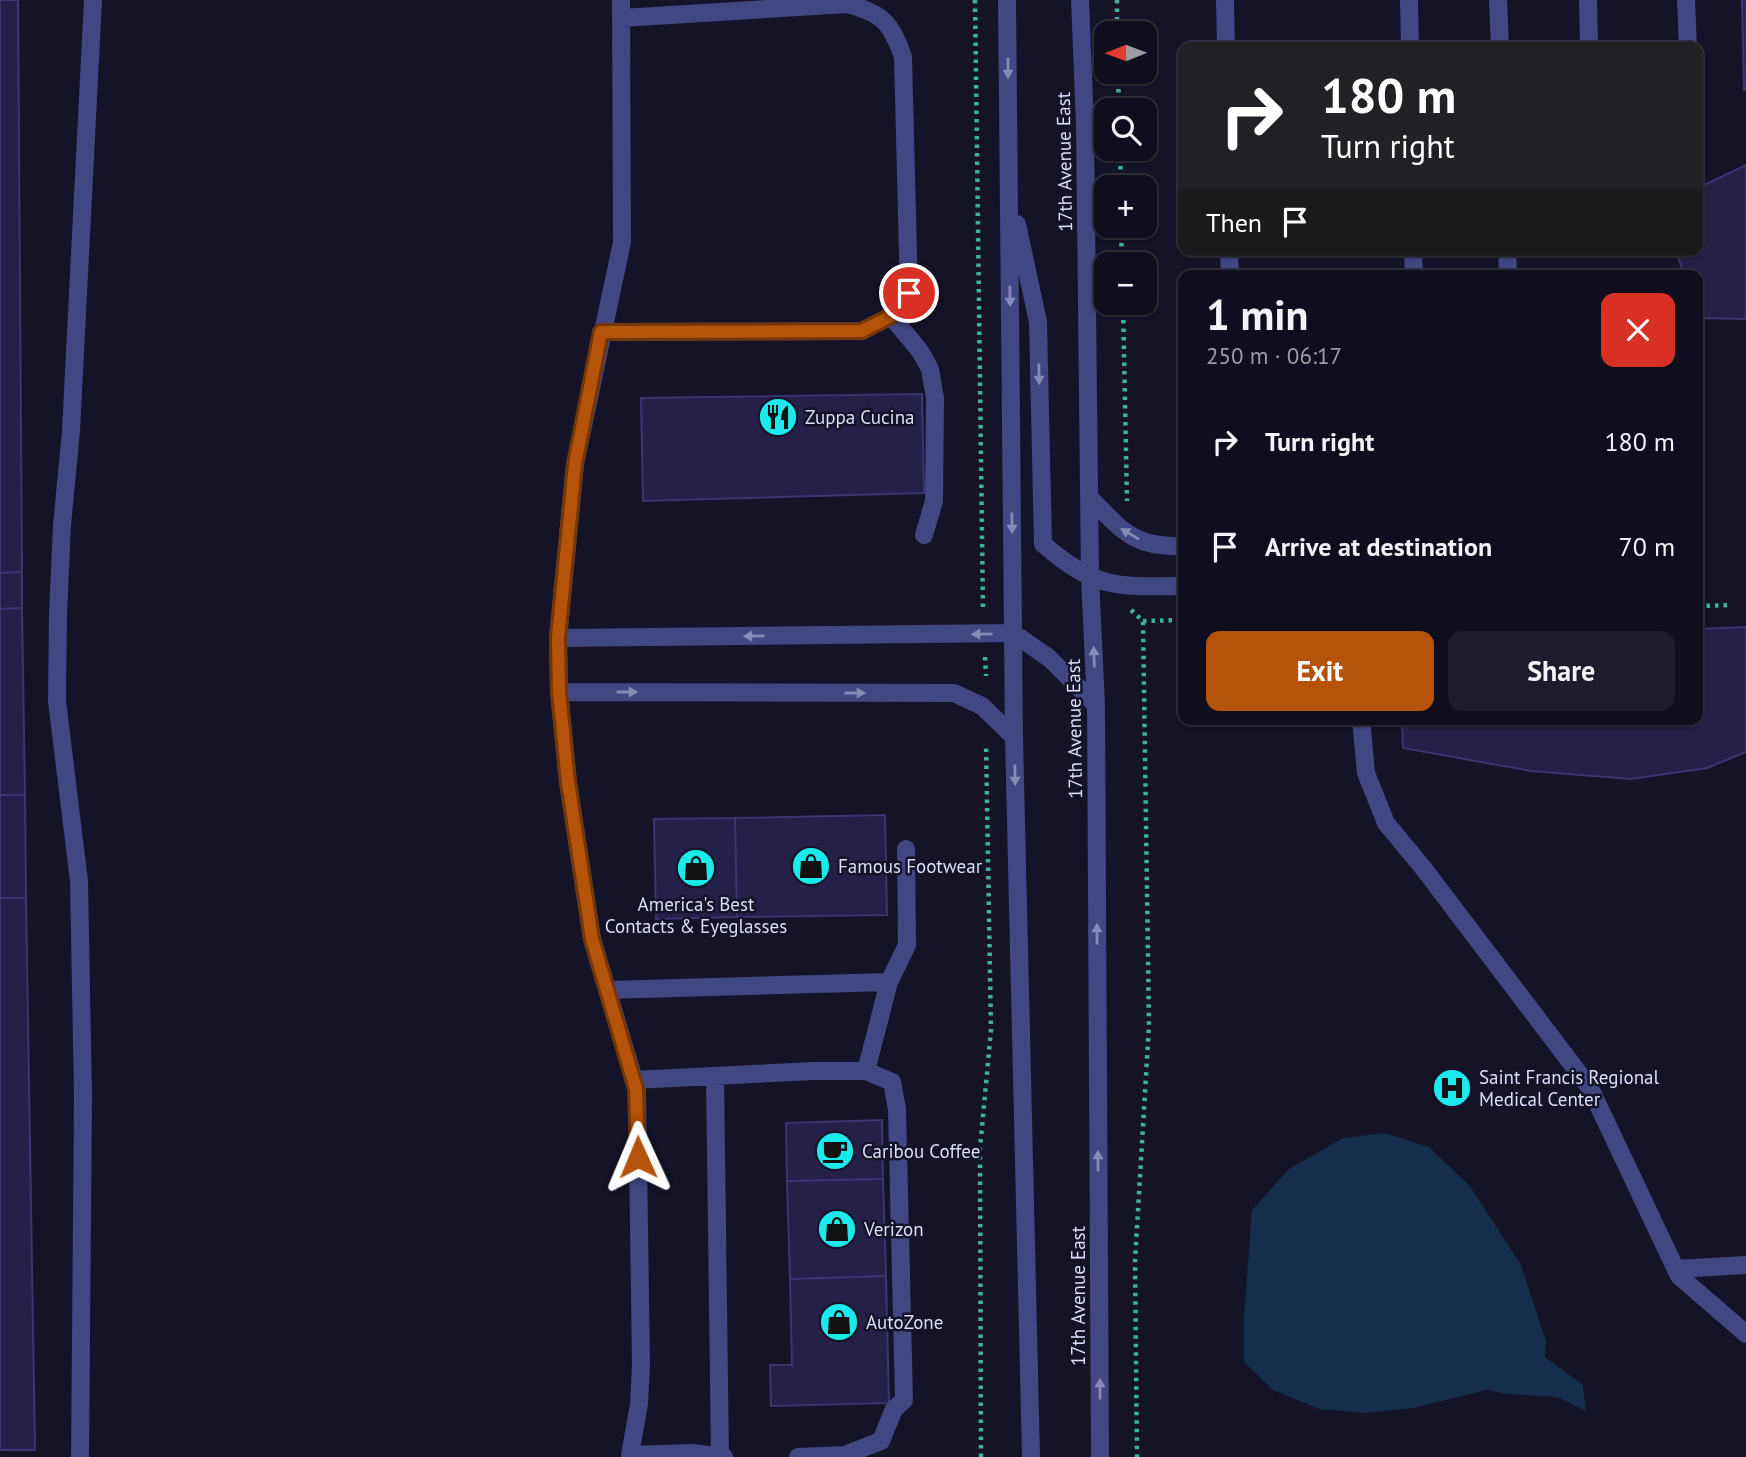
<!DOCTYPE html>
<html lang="en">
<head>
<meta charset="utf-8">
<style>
  body { margin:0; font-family:"PT Sans",sans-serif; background:#1d1c2b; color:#f1f3f6; height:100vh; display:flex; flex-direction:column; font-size:26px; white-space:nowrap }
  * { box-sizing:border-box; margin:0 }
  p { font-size:23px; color:#9b9ca4 }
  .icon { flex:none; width:38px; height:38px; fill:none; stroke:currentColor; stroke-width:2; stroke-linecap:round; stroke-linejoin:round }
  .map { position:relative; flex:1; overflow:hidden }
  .drawer { position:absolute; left:1178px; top:270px; width:525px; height:455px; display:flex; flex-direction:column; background:#0f0e1e; border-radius:14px; box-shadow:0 2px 5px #0004,0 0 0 2px #2f2e3c }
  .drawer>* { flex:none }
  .top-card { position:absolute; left:1178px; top:42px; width:525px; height:214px; border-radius:14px; box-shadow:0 2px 5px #0004,0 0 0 2px #2f2e3c; background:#202124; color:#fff; overflow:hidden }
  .needle { width:46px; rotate:269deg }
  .controls { position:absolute; left:1094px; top:21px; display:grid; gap:14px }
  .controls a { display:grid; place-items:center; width:63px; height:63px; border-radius:14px; background:#0f0e1e; box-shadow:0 2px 5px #0004,0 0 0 2px #2f2e3c; font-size:35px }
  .pin { position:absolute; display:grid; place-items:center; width:60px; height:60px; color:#fff; margin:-30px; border:4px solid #fff; border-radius:50%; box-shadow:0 2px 7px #0007 }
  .me { position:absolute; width:77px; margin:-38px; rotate:359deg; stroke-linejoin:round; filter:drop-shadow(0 0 5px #0008) }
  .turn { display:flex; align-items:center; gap:24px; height:147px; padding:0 28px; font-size:32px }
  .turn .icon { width:91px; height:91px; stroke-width:2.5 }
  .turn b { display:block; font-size:49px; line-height:60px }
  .then { display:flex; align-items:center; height:66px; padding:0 28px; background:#0003; gap:14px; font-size:26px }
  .round { display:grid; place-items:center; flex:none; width:74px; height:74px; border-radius:14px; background:#1d1c2b }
  .summary { display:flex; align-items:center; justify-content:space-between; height:119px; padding:0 28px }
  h1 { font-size:42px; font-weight:700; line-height:52px }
  .cta { display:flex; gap:14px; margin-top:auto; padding:14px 28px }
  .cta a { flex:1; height:80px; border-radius:14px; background:#b45309; color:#fff; font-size:28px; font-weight:700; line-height:80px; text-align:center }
  .cta a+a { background:#1d1c2b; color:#f1f3f6 }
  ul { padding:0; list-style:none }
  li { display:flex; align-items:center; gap:21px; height:105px; padding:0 28px }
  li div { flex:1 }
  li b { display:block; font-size:26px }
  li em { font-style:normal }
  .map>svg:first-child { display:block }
</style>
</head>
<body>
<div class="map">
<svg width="1746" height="1457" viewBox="0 0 1746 1457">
  <rect width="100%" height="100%" fill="#141328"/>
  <path fill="#142e4b" d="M1385,1133l44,14 41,39 51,79 25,76 -1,16 38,28 3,26 -29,-14 -50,-3 -20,-4 -74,18 -47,5 -47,-4 -46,-19 -29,-28v-46l8,-106 37,-41 54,-31z"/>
  <path fill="#242047" stroke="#3b3571" stroke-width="2" d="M0,0h18l4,572 -22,1z
    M1742,0h4v90h-2z
    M1746,165v154l-45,-1 -3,-10v-33h-13l-10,-25h23v-62z
    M922,394l2,99 -281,8 -2,-103z
    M22,572v36l-22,1v-36z
    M22,608l3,187h-25v-186z
    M1746,627v125l-39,16 -76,11 -100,-8 -128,-23 -1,-29h296v-90z
    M0,795h25l1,103h-26z
    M885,815l2,100 -150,2 -2,-99z
    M735,818l2,99 -81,2 -2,-100z
    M0,898h26l9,552h-35z
    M882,1120l1,59 -96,2 -1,-58z
    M883,1179l3,97 -96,3 -3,-98z
    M886,1276l3,127 -118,3 -1,-41h22l-2,-86z"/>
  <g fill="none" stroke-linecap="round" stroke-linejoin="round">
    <path stroke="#3cb19e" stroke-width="4.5" stroke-dasharray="3.5 5" stroke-linecap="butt" d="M975,0l8,610
      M1117,0v33
      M1118,72l1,38
      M1120,149l1,38
      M1121,226l1,38
      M1123,303l4,198
      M1698,606l33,-1
      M1131,610l12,11 6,404 -14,236 2,196
      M1143,621l40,-1
      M985,657l1,19
      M981,1457l-1,-309 11,-118 -5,-286"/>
    <path stroke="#424683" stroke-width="18" d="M621,0l1,242 -47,222 -17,174 1,54 9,90 24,157 45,150 4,276 -2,39 -9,51 62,-2 32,4
      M1007,0l7,737 17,720
      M1080,0l5,125 5,453 6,127 4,752
      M1225,0l1,47
      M1409,0l1,47
      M1498,0l2,47
      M1588,0l1,47
      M1686,0l2,47
      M1017,224l21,98 5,222c52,45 74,43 140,42
      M1229,250l1,25
      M1413,250l1,25
      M1507,250l1,25
      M891,316l29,35 10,18 5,29 -1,103 -10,34
      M601,332l261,-1 29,-15 18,-23 -6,-236c-12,-34 -20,-44 -56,-53l-225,14
      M1089,497c33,33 44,51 94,49
      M558,638l455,-5 36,25 47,47
      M559,692l395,1 28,13 32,31
      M1361,719l5,54 20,50 38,46 166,219 89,188 67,58
      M889,982l18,-37 -1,-96
      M607,990l282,-8 -23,89
      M715,1076l5,381
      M634,1080l179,-9h53l26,11 5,27 7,291 -10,9 -13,32 -36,14 -47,2
      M1676,1269l70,-4
      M80,1457l3,-361 -4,-215 -22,-180 1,-87 4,-89 9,-94 22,-431"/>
  </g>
  <defs><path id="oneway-solid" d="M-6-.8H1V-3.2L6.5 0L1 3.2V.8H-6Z" transform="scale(1.75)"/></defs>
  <g fill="#888ab9">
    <use href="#oneway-solid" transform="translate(1008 68) rotate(90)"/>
    <use href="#oneway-solid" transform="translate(1010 296) rotate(89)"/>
    <use href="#oneway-solid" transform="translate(1039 374) rotate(89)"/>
    <use href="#oneway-solid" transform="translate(1012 523) rotate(89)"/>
    <use href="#oneway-solid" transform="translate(1130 534) rotate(-149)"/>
    <use href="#oneway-solid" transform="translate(982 634) rotate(179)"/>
    <use href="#oneway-solid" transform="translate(754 636) rotate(179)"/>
    <use href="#oneway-solid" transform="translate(1094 657) rotate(-92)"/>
    <use href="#oneway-solid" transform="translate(627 692)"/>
    <use href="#oneway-solid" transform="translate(855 693)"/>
    <use href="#oneway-solid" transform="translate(1015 775) rotate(89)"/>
    <use href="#oneway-solid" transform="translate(1097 934) rotate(-90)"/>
    <use href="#oneway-solid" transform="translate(1098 1161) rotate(-90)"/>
    <use href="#oneway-solid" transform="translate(1100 1389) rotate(-90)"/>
  </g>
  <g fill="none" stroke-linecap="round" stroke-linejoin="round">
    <g stroke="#753606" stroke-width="18">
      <path id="route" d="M638,1157l-2,-68 -44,-150 -24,-157 -9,-90 -1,-54 17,-174 26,-132 261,-1 29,-15 18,-23"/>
    </g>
    <use href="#route" stroke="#b45309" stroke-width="12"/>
  </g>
  <defs>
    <g id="restaurant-disc" transform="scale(2.0125)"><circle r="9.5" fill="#1aeaeb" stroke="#141328"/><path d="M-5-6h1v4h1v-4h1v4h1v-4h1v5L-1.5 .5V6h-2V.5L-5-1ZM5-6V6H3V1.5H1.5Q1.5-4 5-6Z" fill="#111"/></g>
    <g id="shop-disc" transform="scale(2.0125)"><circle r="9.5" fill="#1aeaeb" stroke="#141328"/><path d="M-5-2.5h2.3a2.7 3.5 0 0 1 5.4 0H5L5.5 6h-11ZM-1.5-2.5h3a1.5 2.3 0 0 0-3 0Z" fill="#111"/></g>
    <g id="hospital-disc" transform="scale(2.0125)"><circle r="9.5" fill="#1aeaeb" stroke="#141328"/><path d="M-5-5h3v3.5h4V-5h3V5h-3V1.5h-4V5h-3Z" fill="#111"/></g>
    <g id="cafe-disc" transform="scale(2.0125)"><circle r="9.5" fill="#1aeaeb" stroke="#141328"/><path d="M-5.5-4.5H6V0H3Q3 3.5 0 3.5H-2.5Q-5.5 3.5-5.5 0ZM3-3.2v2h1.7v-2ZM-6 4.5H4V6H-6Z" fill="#111"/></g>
  </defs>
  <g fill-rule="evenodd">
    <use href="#restaurant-disc" x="778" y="417"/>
    <use href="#shop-disc" x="811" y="866"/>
    <use href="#shop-disc" x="696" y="868"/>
    <use href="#hospital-disc" x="1452" y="1088"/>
    <use href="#cafe-disc" x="835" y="1151"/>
    <use href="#shop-disc" x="837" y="1229"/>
    <use href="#shop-disc" x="839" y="1322"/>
  </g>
  <g text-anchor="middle" stroke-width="5" stroke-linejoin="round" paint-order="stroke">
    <g font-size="19" fill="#ddddfc" stroke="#141328">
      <text transform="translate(1064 162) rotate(-91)" y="7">17th Avenue East</text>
      <text transform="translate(1074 729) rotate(-91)" y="7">17th Avenue East</text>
      <text transform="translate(1078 1296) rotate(-90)" y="7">17th Avenue East</text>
    </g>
    <g font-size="19" fill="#ddddfc" stroke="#141328" text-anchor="start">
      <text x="805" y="424">Zuppa Cucina</text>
      <text x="838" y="873">Famous Footwear</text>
      <text x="696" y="911" text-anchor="middle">America's Best<tspan x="696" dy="22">Contacts &amp; Eyeglasses</tspan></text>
      <text x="1479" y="1084">Saint Francis Regional<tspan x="1479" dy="22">Medical Center</tspan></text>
      <text x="862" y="1158">Caribou Coffee</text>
      <text x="864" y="1236">Verizon</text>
      <text x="866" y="1329">AutoZone</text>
    </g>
  </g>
</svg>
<div class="controls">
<a><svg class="needle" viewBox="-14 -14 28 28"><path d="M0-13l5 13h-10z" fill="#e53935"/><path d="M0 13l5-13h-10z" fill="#9b9ca4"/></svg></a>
<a><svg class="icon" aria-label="search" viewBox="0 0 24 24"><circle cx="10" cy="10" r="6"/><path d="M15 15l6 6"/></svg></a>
<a>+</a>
<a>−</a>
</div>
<div class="pin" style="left:909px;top:293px;background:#d93025"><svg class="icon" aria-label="arrive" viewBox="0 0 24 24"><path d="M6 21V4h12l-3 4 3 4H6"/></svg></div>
<svg class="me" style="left:638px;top:1157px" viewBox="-20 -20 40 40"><path d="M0-17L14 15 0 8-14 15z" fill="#b45309" stroke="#fff" stroke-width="4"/></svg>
<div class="top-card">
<div class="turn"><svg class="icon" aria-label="right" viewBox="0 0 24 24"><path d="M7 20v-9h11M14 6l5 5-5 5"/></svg><div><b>180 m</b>Turn right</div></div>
<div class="then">Then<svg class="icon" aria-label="arrive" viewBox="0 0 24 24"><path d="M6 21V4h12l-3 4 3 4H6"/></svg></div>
</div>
<section class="drawer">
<div class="summary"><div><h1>1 min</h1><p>250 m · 06:17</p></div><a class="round" style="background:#d93025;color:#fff"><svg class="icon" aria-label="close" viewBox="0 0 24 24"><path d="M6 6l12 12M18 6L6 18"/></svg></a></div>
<ul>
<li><svg class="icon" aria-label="right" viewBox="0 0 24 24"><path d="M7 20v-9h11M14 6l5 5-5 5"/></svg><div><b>Turn right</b></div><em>180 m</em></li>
<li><svg class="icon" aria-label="arrive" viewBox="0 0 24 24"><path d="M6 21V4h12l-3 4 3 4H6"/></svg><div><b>Arrive at destination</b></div><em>70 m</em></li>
</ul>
<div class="cta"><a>Exit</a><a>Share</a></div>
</section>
</div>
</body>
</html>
